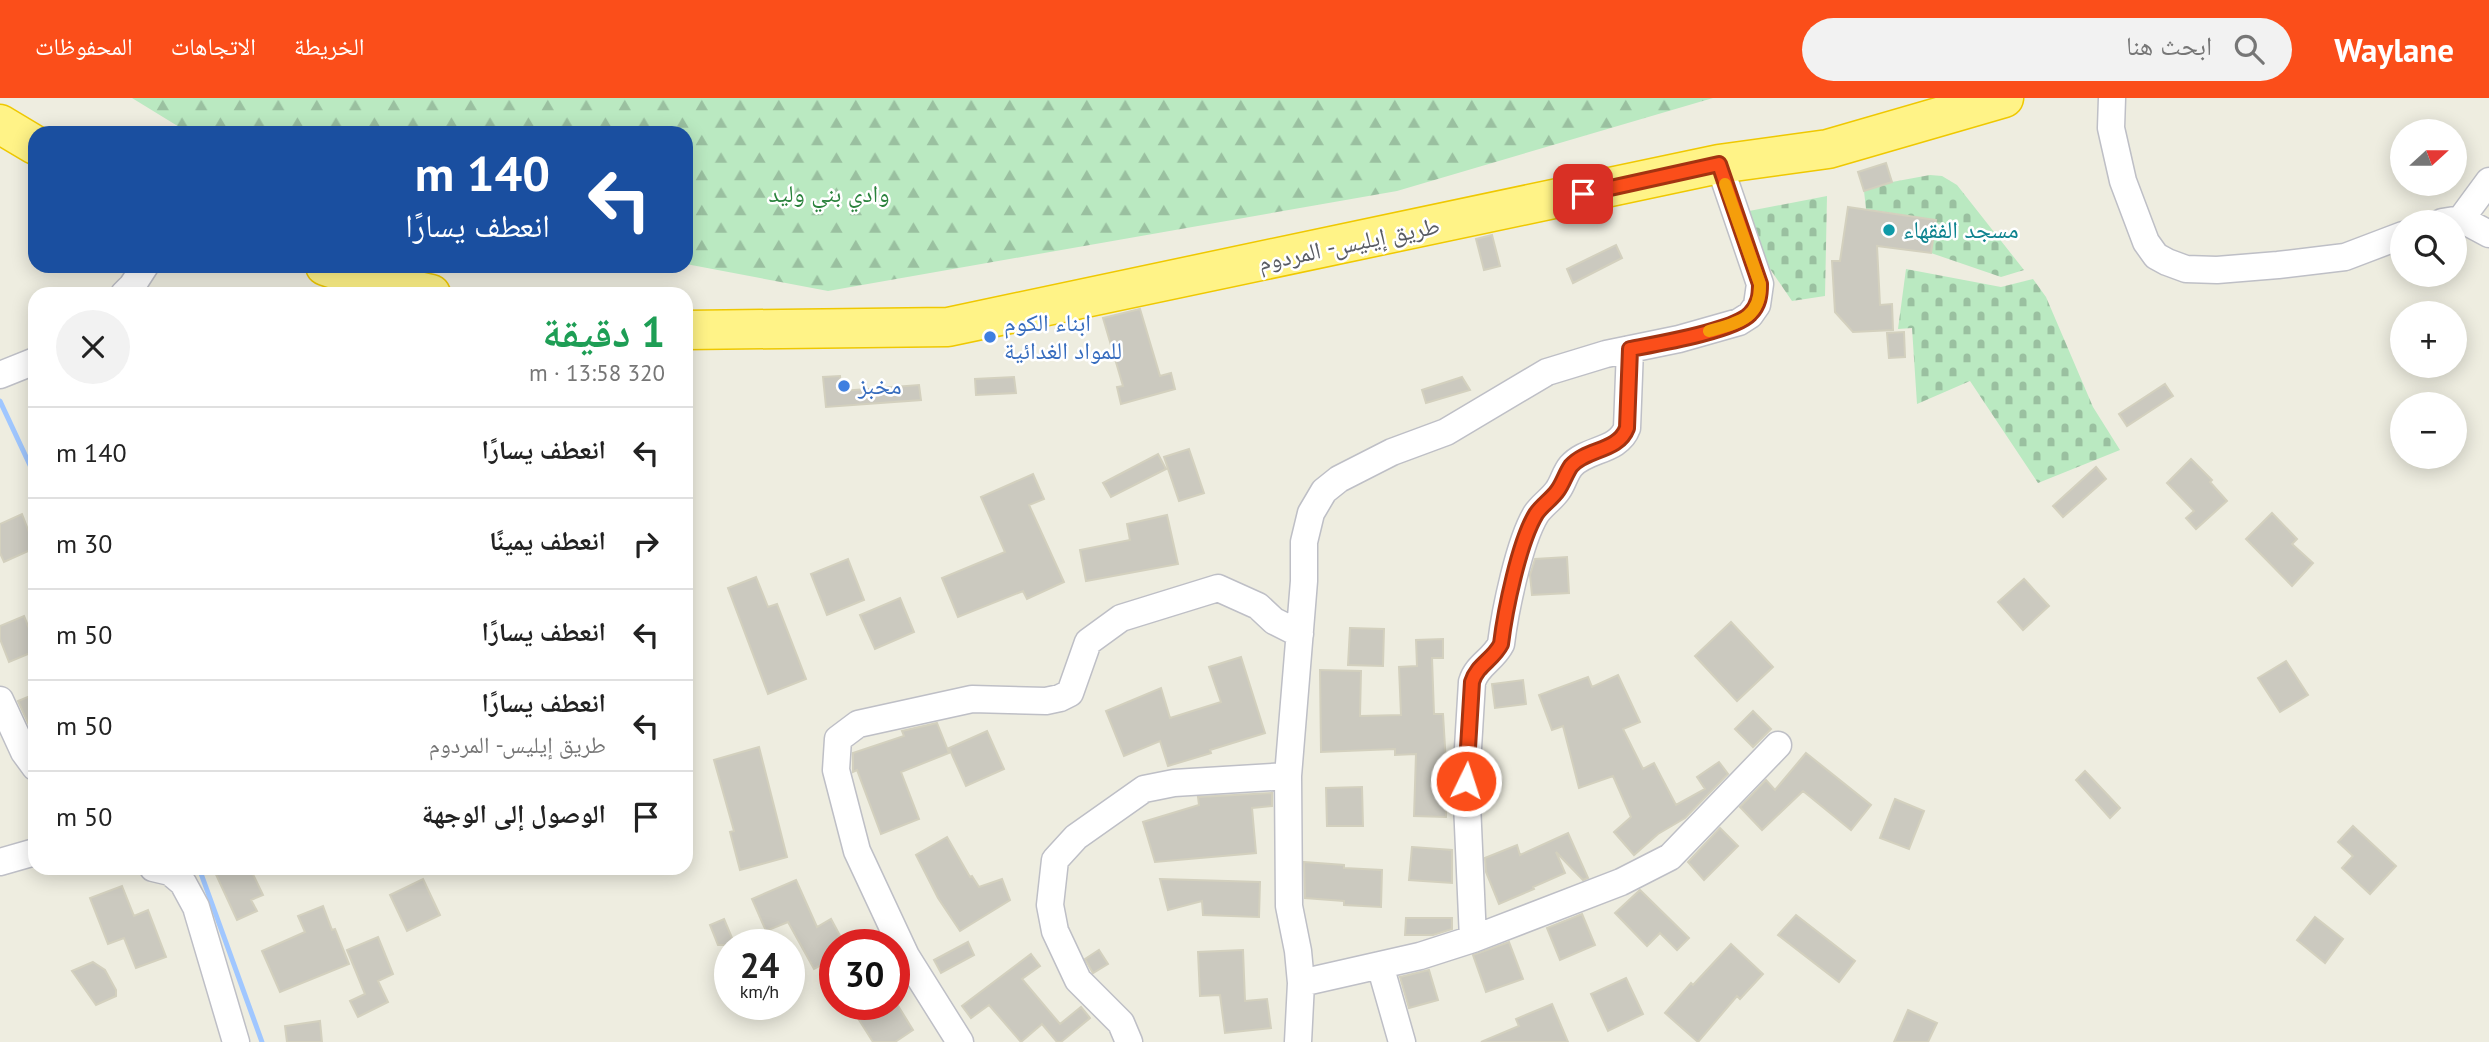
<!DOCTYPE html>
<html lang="ar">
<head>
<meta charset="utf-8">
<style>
  body { margin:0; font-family:"PT Sans","Noto Naskh Arabic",sans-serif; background:#f2f2f2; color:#222; direction:rtl; height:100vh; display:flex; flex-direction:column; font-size:26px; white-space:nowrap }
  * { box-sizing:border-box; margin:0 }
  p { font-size:23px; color:#767676 }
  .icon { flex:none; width:38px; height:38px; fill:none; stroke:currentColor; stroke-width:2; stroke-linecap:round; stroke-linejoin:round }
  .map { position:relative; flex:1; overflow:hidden; direction:ltr }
  .sheet { position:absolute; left:28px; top:189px; width:665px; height:588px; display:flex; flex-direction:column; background:#fff; border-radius:21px; box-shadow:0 4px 18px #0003; direction:rtl }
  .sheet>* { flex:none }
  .banner { position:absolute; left:28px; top:28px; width:665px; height:147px; border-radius:21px; box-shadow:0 4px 18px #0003; direction:rtl; background:#1a4fa0; color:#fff; overflow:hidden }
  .needle { width:46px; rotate:69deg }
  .buttons { position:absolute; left:2390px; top:21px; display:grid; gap:14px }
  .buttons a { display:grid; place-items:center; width:77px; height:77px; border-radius:50%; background:#fff; box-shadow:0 4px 18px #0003; font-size:35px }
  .speed { position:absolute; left:714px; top:831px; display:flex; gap:14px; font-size:35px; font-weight:700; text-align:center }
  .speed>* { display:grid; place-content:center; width:91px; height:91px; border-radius:50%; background:#fff; box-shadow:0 4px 18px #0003; line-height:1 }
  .speed small { font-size:18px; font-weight:400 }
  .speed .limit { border:10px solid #d22; background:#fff; color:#111 }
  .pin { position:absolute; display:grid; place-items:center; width:60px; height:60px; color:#fff; margin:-30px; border-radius:14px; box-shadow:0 4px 10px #0006 }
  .me { position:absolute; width:77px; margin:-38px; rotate:4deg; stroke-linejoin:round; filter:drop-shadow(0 0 5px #0008) }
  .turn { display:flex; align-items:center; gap:24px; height:147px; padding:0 28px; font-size:32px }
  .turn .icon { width:91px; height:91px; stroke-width:2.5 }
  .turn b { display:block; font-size:49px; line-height:60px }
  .round { display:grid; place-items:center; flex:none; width:74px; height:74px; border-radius:37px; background:#f2f2f2 }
  .summary { display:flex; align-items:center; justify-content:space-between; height:119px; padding:0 28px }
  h1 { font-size:42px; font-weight:700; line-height:52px; color:#1e9e55 }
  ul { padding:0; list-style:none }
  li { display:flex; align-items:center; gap:21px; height:91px; padding:0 28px; border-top:2px solid #e0e0e0 }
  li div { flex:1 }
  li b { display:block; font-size:26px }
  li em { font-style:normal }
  header { display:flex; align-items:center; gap:42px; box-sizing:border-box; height:98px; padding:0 35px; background:#fb4e1a; color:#fff }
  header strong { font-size:33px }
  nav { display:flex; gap:38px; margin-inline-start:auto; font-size:24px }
  .search { width:490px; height:63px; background:#f2f2f2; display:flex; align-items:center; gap:18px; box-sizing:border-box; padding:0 24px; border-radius:38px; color:#767676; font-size:26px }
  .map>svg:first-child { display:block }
</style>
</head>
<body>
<header>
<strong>Waylane</strong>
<div class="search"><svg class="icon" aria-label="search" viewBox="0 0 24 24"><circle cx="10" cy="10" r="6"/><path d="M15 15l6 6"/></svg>ابحث هنا</div>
<nav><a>الخريطة</a><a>الاتجاهات</a><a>المحفوظات</a></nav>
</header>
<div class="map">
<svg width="2489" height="944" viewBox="0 0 2489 944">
  <defs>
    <pattern id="forest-firs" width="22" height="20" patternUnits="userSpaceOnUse" patternTransform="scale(1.75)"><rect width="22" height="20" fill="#bae9c1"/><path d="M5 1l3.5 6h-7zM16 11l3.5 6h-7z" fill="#9ac0a0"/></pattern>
    <pattern id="cemetery-stones" width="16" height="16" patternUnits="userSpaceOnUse" patternTransform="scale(1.75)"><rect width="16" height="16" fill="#bae9c1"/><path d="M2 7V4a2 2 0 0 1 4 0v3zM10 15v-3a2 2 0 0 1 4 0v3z" fill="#9ac0a0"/></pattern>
  </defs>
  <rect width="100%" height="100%" fill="#eeede0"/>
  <path fill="url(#forest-firs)" d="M132,0h1581l-316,93 -569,100 -142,-27v-131h-497z"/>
  <path fill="url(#cemetery-stones)" d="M1930,77l12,1 15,9 67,85 -23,7 -70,-24 5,-33 -70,-11 -2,-18 28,-9z
    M1827,98l-2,100 -33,5 -35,-51 -12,-30 4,-9z
    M1906,171l95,18 32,-8 13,18 47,110 27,43 -82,33 -68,-102 -53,23 -5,-76 -14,1z"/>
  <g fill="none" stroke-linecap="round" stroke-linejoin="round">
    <path stroke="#a0c7ff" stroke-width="5" d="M0,303l35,75
      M199,770l63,174"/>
  </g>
  <path fill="#cbc9bf" stroke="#d3d0be" stroke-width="2" d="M1886,65l6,19 -28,9 -6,-19z
    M1848,109l88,13 -5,33 -54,-7 3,59 12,-1 1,26 -40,2 -18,-20 -3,-51h8z
    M1492,137l8,31 -16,4 -8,-31z
    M1616,147l6,13 -49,25 -6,-14z
    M1140,211l20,67 11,-3 4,16 -54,15 -4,-17 6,-1 -20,-68z
    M1904,234l1,25 -16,1 -2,-25z
    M840,278l1,15 78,-6 2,15 -95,7 -3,-30z
    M1014,279l2,16 -40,2 -1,-16z
    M1462,279l8,13 -44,13 -4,-13z
    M2165,286l8,12 -46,30 -8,-12z
    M1189,351l15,44 -25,8 -15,-44z
    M1158,356l8,15 -55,28 -8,-14z
    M2191,361l21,21 -2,2 17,19 -31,28 -10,-11 8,-7 -27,-28z
    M2096,369l10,12 -43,38 -10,-11z
    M1033,376l11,25 -15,6 35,77 -37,17 -4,-8 -65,26 -16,-39 63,-26 -24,-55z
    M2272,415l25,26 -5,5 21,19 -21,23 -46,-47z
    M22,416l13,34 -31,14 -4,-9v-29z
    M1167,417l11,49 -92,17 -6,-31 50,-10 -3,-16z
    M1567,459l2,36 -37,2 -2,-20 5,-16z
    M848,461l16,41 -37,15 -16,-41z
    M756,479l12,30 9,-3 29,75 -38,15 -40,-106z
    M2024,481l25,27 -26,24 -25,-28z
    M900,500l14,34 -39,17 -15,-34z
    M24,518l11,27v8l-26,11 -9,-23v-13z
    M1731,524l42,45 -36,34 -42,-45z
    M1350,530l34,1 -1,37 -35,-1z
    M1443,541v19h-11l2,56h9l4,66 -1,37 -32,-1 2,-62 -21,1v-6l-74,3 -1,-82 41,1 -1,45 41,-1 -2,-48 18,-1 -1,-26z
    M1241,559l24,76 -55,17 1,3 -43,13 -8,-25 -36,15 -18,-45 55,-23 9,30 51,-16 -12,-35z
    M2286,563l22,34 -28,17 -22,-34z
    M1618,577l22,47 -17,7 20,40 11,-6 22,42 29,-16 -8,-12 22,-15 9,12 -43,44 -27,16 -24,21 -20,-23 17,-15 -18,-41 -34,12 -16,-62 -11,4 -13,-35 49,-18 4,10z
    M1523,582l3,24 -31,4 -3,-24z
    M35,596v44l-17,-37z
    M1753,613l18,18 -18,18 -18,-18z
    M937,625l12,30 -48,19 18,47 -38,15 -24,-64 -4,2v-19l51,-17 -2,-5z
    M987,633l17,38 -38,17 -17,-38z
    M759,649l28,110 -47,13 -10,-38 4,-1 -20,-71z
    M1806,655l65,52 -20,25 -48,-39 -41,39 -22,-23 26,-27 9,10z
    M2085,673l35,37 -10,10 -34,-38z
    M1362,689l1,39h-36l-1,-38z
    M1272,695v13l-20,2 4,45 -101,9 -12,-40 56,-17 -1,-8z
    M1895,701l29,12 -15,38 -29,-11z
    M2353,728l43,40 -26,28 -28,-26 11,-12 -15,-14z
    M1720,730l18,18 -34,34 -16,-18z
    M1568,735l20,45 -5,2 -27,-28 9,21 -32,14 1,2 -35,15 -13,-32 -1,-14 32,-13 3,10z
    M947,739l23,40 2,-1 7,11 23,-8 8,21 -50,31 -22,-33 -22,-43z
    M1412,749l40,3v33l-43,-3z
    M1304,764l40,3v3l38,2 -1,37 -37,-2v-4l-39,-3z
    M213,770h37l13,27 -12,5 6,11 -20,9z
    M423,781l17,36 -33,16 -17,-36z
    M1160,781l100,3 -1,35 -56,-2 -1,-14 -34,9z
    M796,782l21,47 14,-8 14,26h-10v13l-21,11 -26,-47 -22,9 -14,-32z
    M122,788l12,30 14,-6 18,47 -30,11 -12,-30 -16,6 -18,-46z
    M1640,792l49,48 -12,12 -17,-17 -13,13 -32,-33z
    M323,808l9,24 3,-1 14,35 -69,28 -18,-41 43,-19 -7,-16z
    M1582,816l13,31 -35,15 -13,-32z
    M1796,817l59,46 -16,21 -61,-47z
    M2315,819l28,22 -18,24 -28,-23z
    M1406,820h46v11l-19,6h-28z
    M724,821l11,26h-17l-8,-20z
    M378,839l15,37 -15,7 10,21 -30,15 -8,-16 15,-7 -18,-44z
    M968,844l6,13 -33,18 -7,-13z
    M1509,844l14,37 -37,13 -13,-37z
    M1731,846l32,30 -23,25 -3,-3 -39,46 -33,-29 26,-30 2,2z
    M1099,852l9,14 -15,9 -8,-14z
    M1243,852l2,51 22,-2 4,29 -46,5 -5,-38 -20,1 -2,-44z
    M1031,856l9,12 -18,13 38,45 21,-17 9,11 -29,24h-4l-15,-18 -21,18 -32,-37 -18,13 -9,-12z
    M93,864l12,8 11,20v6l-20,9 -24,-34z
    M1429,872l9,30 -29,8 -9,-31z
    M1626,880l17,36 -35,17 -17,-37z
    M849,906h48l16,26 -18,12h-22z
    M1552,906l16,38h-87l38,-16 -3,-7z
    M1908,912l29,13 -9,19h-34z
    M320,923l2,21h-35l-2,-16z"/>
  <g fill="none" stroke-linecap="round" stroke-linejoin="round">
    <g stroke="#bebfc6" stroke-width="29">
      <path id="minor" d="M2112,0l-1,30 12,53 23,61 10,14 11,6 19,7 31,1 61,-5 67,-8 58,-22
        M2461,121l28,-38
        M2442,124l19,-3 28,15
        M124,196l8,-8 13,-20
        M0,277l35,-14
        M0,602l24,52 11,15
        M0,764l35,-10
        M153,770l17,4 13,11 13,24 40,135
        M1473,841l-7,-158 6,-99c5,-17 21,-22 29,-38 4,-33 18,-102 35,-130 6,-9 16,-15 22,-24 5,-7 7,-17 13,-24 16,-18 47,-14 56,-38l3,-79
        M1380,867l22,77
        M1301,885l119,-27 53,-17 148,-57 49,-25 108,-112
        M960,944l-54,-86 -49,-105 -21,-81 2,-31 20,-15 114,-25 74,2 14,-3 10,-5 18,-51 33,-24 97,-30 40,18 16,15 26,13
        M1129,944l-8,-19 -43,-43 -23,-49 -5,-26 5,-45 21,-23 68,-48 30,-6 114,-7
        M1298,944l3,-59 -3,-32 -9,-45 -1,-130 16,-195v-39l7,-29 13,-22 15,-12 53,-27 54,-20 101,-60 59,-18 73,-15 60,-17 11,-7 7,-10 3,-21 -41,-120"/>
    </g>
    <g stroke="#efc800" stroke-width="41">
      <path id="highway" d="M0,26l35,21
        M325,168l36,12 70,16
        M686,232l262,-3 771,-163 109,-15 176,-51"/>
    </g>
    <use href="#minor" stroke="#fff" stroke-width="26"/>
    <use href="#highway" stroke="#fff387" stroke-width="38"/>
  </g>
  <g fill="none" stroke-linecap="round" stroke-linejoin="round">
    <g stroke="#a33311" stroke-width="18">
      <path id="route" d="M1466,683l6,-99c5,-17 21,-22 29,-38 4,-33 18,-102 35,-130 6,-9 16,-15 22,-24 5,-7 8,-17 13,-24 16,-18 47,-14 56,-38l3,-79c26,-5 104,-18 120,-35 9,-9 10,-19 10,-30l-41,-120 -136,30"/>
    </g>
    <use href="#route" stroke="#fb4e1a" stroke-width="12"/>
    <path stroke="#f59e0b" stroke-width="12" d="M1709,233c28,-8 52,-12 51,-47l-35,-100"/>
  </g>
  <circle fill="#0f9aa8" stroke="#fff" stroke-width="2.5" cx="1889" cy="132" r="7"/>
  <g fill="#3f7fe0" stroke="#fff" stroke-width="2.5">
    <circle cx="990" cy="239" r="7"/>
    <circle cx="844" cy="288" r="7"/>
  </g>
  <g text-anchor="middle" stroke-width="5" stroke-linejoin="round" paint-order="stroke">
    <g font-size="24" fill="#2a823c" stroke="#fff">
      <text x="829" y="104">وادي بني وليد</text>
    </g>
    <g font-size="24" fill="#0d838f" stroke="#fff" text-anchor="start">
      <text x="1903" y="140">مسجد الفقهاء</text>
    </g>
    <g font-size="24" fill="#595c63" stroke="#fff">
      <text transform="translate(1349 146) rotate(-12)" y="8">طريق إيليس- المردوم</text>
    </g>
    <g font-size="24" fill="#366cbe" stroke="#fff" text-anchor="start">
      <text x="1004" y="233">ابناء الكوم<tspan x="1004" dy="28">للمواد الغدائية</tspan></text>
      <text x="858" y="296">مخبز</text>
    </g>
  </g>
</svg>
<div class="buttons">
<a><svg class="needle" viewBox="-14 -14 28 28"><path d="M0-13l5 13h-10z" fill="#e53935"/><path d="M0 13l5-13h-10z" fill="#767676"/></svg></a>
<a><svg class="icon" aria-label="search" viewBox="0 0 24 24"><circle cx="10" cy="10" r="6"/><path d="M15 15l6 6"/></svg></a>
<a>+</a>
<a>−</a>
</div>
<div class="speed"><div>24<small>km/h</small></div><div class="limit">30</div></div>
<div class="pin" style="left:1583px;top:96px;background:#d93025"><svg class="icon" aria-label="arrive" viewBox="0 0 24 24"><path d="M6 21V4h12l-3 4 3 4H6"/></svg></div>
<svg class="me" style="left:1466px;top:683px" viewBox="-20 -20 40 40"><circle r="17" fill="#fb4e1a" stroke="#fff" stroke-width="3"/><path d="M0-11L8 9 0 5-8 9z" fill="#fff"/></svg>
<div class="banner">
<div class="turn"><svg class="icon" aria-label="left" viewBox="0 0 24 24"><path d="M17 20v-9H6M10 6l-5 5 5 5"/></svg><div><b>140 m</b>انعطف يسارًا</div></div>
</div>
<section class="sheet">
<div class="summary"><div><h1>1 دقيقة</h1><p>320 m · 13:58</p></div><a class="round"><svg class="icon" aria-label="close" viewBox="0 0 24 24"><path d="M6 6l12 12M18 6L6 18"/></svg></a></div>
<ul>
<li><svg class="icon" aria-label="left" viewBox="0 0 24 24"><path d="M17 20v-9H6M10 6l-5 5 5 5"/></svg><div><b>انعطف يسارًا</b></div><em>140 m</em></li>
<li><svg class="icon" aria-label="right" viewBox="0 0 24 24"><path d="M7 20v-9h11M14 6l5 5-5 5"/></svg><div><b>انعطف يمينًا</b></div><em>30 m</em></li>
<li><svg class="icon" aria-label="left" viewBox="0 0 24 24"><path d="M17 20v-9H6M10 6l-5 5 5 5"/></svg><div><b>انعطف يسارًا</b></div><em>50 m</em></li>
<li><svg class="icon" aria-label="left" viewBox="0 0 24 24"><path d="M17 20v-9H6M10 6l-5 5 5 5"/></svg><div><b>انعطف يسارًا</b><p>طريق إيليس- المردوم</p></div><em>50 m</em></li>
<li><svg class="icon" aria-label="arrive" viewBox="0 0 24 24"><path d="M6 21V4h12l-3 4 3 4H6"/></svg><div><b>الوصول إلى الوجهة</b></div><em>50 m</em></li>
</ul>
</section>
</div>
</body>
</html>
